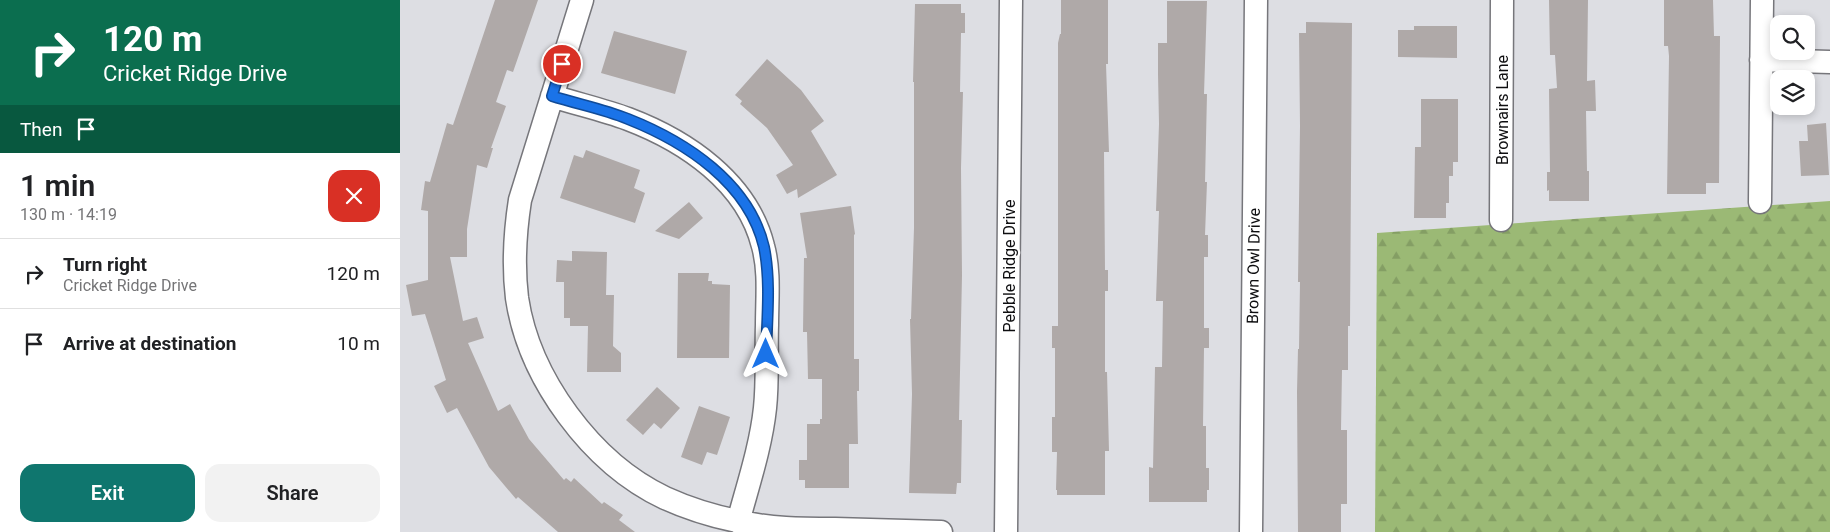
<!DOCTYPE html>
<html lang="en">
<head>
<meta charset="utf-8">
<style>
  body { margin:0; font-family:Roboto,sans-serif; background:#f2f2f2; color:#202124; height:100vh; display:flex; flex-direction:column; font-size:19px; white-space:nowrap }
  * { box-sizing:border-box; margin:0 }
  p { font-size:16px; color:#757577 }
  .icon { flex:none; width:28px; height:28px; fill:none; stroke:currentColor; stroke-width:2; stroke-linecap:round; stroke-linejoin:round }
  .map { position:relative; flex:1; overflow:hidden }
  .sheet { display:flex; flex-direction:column; background:#fff; width:400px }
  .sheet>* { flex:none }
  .banner { background:#0b6e4f; color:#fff; overflow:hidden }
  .buttons { position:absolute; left:1370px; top:15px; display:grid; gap:10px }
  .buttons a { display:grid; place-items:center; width:45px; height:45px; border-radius:10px; background:#fff; box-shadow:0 2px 8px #0003; font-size:25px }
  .pin { position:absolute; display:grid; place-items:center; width:42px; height:42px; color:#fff; margin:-21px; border:2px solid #fff; border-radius:50%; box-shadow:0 1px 5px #0007 }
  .me { position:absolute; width:55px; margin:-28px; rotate:0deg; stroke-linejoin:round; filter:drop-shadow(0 0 4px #0008) }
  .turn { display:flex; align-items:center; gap:18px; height:105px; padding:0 20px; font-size:22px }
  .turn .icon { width:65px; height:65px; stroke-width:2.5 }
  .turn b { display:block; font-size:35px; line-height:42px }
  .then { display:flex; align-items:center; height:48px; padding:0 20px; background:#0003; gap:10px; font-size:19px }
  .round { display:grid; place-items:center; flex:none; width:52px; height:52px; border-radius:15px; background:#f2f2f2 }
  .summary { display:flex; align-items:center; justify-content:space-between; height:85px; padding:0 20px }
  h1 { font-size:30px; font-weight:600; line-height:38px }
  .cta { display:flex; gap:10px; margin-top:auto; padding:10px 20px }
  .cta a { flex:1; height:58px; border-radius:15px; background:#0f766e; color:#fff; font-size:20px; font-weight:600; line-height:58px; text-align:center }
  .cta a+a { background:#f2f2f2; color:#202124 }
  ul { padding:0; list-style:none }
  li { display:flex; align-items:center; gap:15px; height:70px; padding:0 20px; border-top:1px solid #e0e0e0 }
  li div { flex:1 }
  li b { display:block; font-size:19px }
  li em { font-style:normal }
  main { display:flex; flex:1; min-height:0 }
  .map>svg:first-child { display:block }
</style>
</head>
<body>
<main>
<section class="sheet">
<div class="banner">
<div class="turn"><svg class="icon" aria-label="right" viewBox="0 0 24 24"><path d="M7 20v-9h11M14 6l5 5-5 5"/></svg><div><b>120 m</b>Cricket Ridge Drive</div></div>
<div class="then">Then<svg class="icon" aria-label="arrive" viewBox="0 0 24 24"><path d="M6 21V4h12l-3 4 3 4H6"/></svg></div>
</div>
<div class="summary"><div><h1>1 min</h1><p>130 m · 14:19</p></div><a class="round" style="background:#d93025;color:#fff"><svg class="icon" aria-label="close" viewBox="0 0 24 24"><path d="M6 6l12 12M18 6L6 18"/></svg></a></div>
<ul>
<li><svg class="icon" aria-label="right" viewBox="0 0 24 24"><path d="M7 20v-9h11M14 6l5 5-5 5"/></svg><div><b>Turn right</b><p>Cricket Ridge Drive</p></div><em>120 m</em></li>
<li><svg class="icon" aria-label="arrive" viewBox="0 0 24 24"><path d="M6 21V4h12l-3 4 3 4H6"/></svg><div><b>Arrive at destination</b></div><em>10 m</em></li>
</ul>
<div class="cta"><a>Exit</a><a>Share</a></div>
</section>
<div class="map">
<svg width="1430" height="532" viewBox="0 0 1430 532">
  <defs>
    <pattern id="forest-firs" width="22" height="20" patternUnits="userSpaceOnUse" patternTransform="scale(1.25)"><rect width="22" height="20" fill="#9bb975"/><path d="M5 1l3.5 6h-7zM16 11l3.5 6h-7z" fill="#849e64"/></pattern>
  </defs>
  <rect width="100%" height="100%" fill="#dddee3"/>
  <path fill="url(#forest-firs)" d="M1430,201v331h-455l2,-299z"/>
  <path fill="#afa9a8" d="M95,0h43l-25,72 -6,-2 -11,32 10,4 -15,42h2l-6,20 -10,-3 -10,64v28h-17l13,64 14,-4 7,21 -16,5 30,68 12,-7 19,35 35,41 2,-2 5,4 3,-4 28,26 2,-2 19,13 -4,5 16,12h-77l-40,-35 -2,2 -27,-32 -32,-59 -10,5 -13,-27 12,-6 -21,-66 -13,2 -6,-31 22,-5v-69l-7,-1 4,-29 5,1 17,-59 6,2z
    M661,0h47v64h-2l3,88h-5l1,118h3v21h-3v81h2l2,79h-4v44h-48v-5h-1l1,-38h-5v-35h3v-69h-3v-22h6v-283l2,-9h1z
    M1149,0h39l-1,81 8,-1 1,31h-10l1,60h2v30h-40v-11l-2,1v-19h3l-1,-83 8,-1 -2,-33h-5z
    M1264,0h49l1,36h6l-1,147h-13v11h-39l2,-138 -1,-10h-4z
    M767,1h40l-3,93h3l-2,88h2l-2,53h3v22h-4v71h5v20h-5l-1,78h3v42h3v22h-2v12h-58v-35l4,1 2,-101h7l1,-66h-7l3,-90h-3l3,-87 -1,-50v-31h9z
    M515,4h46v9h4v20h-4l-1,59h3l-2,76 1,107 -3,145h3l-1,63h-4l-1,11 -47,-1 3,-99 -2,-75h1l3,-91v-146h-1z
    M906,22l46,1 -2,303h-2v44h-6l-1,60h6v74h-6v28h-43l-1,-140 1,-43h1l1,-67h-2l2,-156 -1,-93h7z
    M1014,26h43v32l-59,-1v-27h16z
    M214,31l73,20 -12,43 -74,-21z
    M367,59l34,31 23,31 -13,10 26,44 -39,23 -1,-9 -10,5 -11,-19 17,-10 -26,-37 -27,-24 2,-3 -7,-6z
    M1021,99h37v63h-5v14h-4v27h-3v15h-32l1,-71h6z
    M1426,123l3,52 -28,1 -2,-35h9l-1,-16z
    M186,150l54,20 -6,18 11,5 -10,30 -75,-25 14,-43 9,3z
    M289,202l14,16 -24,21 -24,-8z
    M451,206l4,28 -1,1v124h5v32h-2l1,53h-9v44h-44v-8h-6v-20h8v-36h13v-5h2v-40h-14l-1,-47h-4l1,-74h3l-7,-45z
    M172,251l35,1 -1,43h8l-1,51 8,7v19h-34l1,-46h-18v-8h-6v-36h-8l1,-22 15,1z
    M278,273h31l-1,8h4v3l18,1 -1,73h-52z
    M257,387l23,21 -19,21 -7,-6 -11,12 -17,-15z
    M299,406l31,11 -13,38 -10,-3 -5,13 -21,-8z"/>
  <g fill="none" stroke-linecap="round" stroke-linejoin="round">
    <g stroke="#76767b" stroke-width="25">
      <path id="minor" d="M182,0l-62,200c-5,32 -7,65 -3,98 12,80 74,165 148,200 22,10 47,18 72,23 32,8 65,8 98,8 35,1 70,2 106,3
        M1361,60l69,2
        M152,96c25,8 52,14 76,23 58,22 119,63 135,127 7,25 4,53 4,79 -1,27 1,55 -2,83 -4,38 -17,77 -27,114
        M1360,202l2,-202
        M1101,220l1,-220
        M606,532l5,-532
        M851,532l5,-532"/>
    </g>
    <use href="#minor" stroke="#fff" stroke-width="22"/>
  </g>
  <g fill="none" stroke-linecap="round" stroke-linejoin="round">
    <g stroke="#114b97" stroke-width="12">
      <path id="route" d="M162,64l-10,32c25,8 52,13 76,23 58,23 121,64 136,128 7,34 3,72 2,107"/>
    </g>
    <use href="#route" stroke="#1a73e8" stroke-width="9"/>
  </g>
  <g text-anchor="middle" stroke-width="4.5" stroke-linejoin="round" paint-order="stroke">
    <g font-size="16" fill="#0e0e10" stroke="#fff">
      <text transform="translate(1102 110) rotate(-90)" y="6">Brownairs Lane</text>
      <text transform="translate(609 266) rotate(-90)" y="6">Pebble Ridge Drive</text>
      <text transform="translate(853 266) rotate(-89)" y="6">Brown Owl Drive</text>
    </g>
  </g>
</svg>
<div class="buttons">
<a><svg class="icon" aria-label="search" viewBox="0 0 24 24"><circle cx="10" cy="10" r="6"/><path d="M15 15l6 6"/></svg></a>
<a><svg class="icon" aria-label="layers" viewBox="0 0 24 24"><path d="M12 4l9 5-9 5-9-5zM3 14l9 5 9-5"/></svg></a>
</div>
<div class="pin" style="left:162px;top:64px;background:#d93025"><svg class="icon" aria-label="arrive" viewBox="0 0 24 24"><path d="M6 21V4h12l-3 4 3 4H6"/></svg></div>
<svg class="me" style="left:366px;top:354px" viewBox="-20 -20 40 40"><path d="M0-17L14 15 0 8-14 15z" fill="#1a73e8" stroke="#fff" stroke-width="4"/></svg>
</div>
</main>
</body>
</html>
